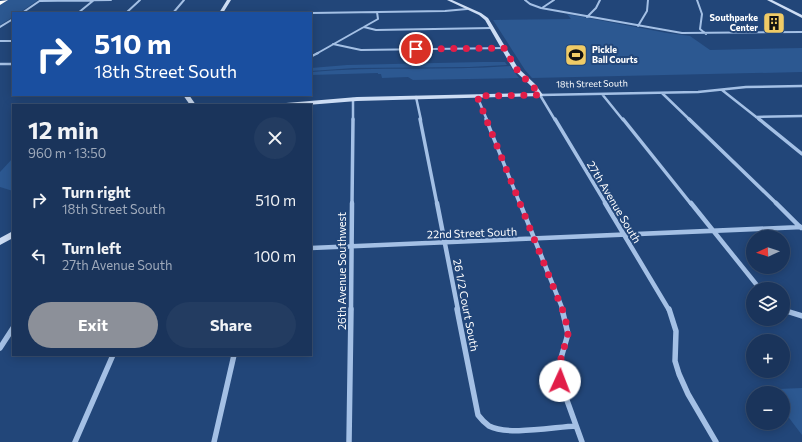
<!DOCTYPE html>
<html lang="en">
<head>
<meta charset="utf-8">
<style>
  body { margin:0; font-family:Commissioner,sans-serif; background:#233c61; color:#f1f3f6; height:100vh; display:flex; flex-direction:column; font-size:15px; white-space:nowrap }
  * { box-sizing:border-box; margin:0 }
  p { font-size:13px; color:#9faabb }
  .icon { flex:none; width:22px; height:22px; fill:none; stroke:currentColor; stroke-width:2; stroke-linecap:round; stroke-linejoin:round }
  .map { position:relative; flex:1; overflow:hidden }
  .side { position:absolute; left:12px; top:104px; width:300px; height:252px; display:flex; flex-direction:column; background:#1a345b; border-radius:0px; box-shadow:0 2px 10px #0003,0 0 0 1px #384f71 }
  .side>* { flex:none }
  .top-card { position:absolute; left:12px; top:12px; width:300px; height:84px; border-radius:0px; box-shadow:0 2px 10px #0003,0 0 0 1px #384f71; background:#1a4fa0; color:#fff; overflow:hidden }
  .needle { width:26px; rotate:267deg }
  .controls { position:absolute; left:746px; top:230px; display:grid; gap:8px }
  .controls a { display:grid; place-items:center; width:44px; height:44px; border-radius:50%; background:#1a345b; box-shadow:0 2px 10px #0003,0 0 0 1px #384f71; font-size:20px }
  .pin { position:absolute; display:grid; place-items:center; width:34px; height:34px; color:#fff; margin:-17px; border:2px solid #fff; border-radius:50%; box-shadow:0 1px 4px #0007 }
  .me { position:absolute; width:44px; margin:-22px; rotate:2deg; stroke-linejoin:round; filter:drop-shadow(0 0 3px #0008) }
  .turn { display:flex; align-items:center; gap:14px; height:84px; padding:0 16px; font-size:18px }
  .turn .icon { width:52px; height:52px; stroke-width:2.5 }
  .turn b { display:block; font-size:28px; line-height:34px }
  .round { display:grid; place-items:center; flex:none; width:42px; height:42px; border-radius:21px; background:#233c61 }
  .headline { display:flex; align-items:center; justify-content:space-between; height:68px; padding:0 16px }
  h1 { font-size:24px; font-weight:700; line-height:30px }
  .action { display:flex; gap:8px; margin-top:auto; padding:8px 16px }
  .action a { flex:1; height:46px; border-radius:24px; background:#8c9099; color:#fff; font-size:16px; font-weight:700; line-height:46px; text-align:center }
  .action a+a { background:#233c61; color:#f1f3f6 }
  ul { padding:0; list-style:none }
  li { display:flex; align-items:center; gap:12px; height:56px; padding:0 16px }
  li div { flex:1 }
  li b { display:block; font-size:15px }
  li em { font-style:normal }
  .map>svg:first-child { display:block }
</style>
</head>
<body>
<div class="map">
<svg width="802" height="442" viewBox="0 0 802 442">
  <rect width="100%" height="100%" fill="#224679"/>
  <path fill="#2c5891" d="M7,0h31l-19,13h-6v4l-13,8v-20z
    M567,14l100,19 23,3 20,14 92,-2v24l-270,6 -7,-8 -32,-50 78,-1z
    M482,62h23l2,3 -38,2 -115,1 -43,3v-3l36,-3z
    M510,66l9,12 -106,2 -5,-3 -26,1 -1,-4h-3v-1l-67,2v-3c66,-6 133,-1 199,-6z
    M13,158v33l-13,-4v-15z
    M802,388v47l-19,-25v-4l5,-1 -5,-8v-4h-3l-2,-4z"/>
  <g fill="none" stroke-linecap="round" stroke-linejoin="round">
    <path stroke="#a4c0e5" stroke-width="2" d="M525,0l5,4 11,4 141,25 120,-1
      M697,0l5,14 -2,15 6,5
      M40,1l71,-1
      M542,8l12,-8
      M22,13l19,-13
      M78,13l16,-13
      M126,13l14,-13
      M173,13l11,-13
      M311,13l134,-2 22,-2
      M587,17l9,-9 4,-8
      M638,26l9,-15 1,-11
      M0,27l13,-8
      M364,27l12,3 116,-2
      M0,41h13
      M333,44l28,6 143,-2
      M316,54l62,-35 -1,-7"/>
    <path stroke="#a4c0e5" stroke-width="2.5" d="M312,56l6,-3
      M0,64h13
      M722,90l38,30
      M662,93l28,27
      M602,94l21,26
      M477,96l10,24
      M416,97l5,23
      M756,117l46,-1
      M353,120v-21
      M555,120l-15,-25 158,-3 48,-5 56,-1"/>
    <path stroke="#a4c0e5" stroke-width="3.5" d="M420,119l17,85
      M486,119l34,85
      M555,119l51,85
      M623,119l68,85
      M689,119l88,85
      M759,119l43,35
      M352,204l1,-85"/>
    <path stroke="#a4c0e5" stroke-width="4.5" d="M437,203l21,107
      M520,203l43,107
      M605,203l64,107
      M691,203l69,86
      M776,203l25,25
      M311,248l491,-21
      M351,310l1,-107"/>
    <path stroke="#a4c0e5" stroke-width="5.5" d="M457,309l21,106c3,4 7,8 11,11 19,10 65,1 87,0
      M562,309l6,25 -7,24 -1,23 22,61
      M669,309l7,22 -1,30 4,13 9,20 28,48
      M783,310l19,6
      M0,348l13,-20
      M75,442l38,-87
      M214,442l20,-87
      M349,442l2,-133"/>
    <path fill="#cdddf4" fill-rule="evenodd" d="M227,0h4l-8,13h-4z
      M447,0h5l29,13 7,5 30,50 17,16 8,11 -1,1 -185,5 -50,4h-24l3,-2 71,-6 179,-4 -5,-7 -18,-17 -28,-49 -6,-5z
      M767,0h5l30,15v3z
      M183,95h6l7,10h-6z
      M13,231v7l-13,7v-7z"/>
    <path fill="#fff" fill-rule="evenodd" d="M8,0l-8,5v-4z"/>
  </g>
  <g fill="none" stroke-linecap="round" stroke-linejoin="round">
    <path stroke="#e11d48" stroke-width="7" stroke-dasharray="0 12.6" d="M416,49l88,-1 15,25 13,12 8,10 -63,1 88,220 3,18 -7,24 -1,23"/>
  </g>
  <defs>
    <g id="building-square" transform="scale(1.15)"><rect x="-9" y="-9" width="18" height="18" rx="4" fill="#f0cb66" stroke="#224679"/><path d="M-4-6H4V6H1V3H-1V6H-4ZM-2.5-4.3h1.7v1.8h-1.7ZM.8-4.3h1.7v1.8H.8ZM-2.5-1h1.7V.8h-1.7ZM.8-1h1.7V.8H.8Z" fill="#111"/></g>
    <g id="stadium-square" transform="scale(1.15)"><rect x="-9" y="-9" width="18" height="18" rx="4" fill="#f0cb66" stroke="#224679"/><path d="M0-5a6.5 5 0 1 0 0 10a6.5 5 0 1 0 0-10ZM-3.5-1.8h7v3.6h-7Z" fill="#111"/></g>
  </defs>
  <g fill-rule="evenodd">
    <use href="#building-square" x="774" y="23"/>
    <use href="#stadium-square" x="576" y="55"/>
  </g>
  <g text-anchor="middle" stroke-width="4" stroke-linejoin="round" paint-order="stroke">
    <g font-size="9" font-weight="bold" fill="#fff" stroke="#224679" text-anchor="end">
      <text x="758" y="21">Southparke<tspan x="758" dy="10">Center</tspan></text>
      <text x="592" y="53" text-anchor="start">Pickle<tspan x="592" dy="10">Ball Courts</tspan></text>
    </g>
    <g font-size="9" fill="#fff" stroke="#224679">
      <text transform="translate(592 84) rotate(-1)" y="3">18th Street South</text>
    </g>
    <g font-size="11" fill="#fff" stroke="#224679">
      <text transform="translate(614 202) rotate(59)" y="4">27th Avenue South</text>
      <text transform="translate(472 233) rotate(-2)" y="4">22nd Street South</text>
      <text transform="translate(342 271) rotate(-90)" y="4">26th Avenue Southwest</text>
      <text transform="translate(466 305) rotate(79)" y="4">26 1/2 Court South</text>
    </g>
  </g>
</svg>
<div class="controls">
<a><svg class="needle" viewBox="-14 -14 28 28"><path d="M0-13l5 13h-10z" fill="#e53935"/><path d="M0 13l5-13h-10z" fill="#9faabb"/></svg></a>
<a><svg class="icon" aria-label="layers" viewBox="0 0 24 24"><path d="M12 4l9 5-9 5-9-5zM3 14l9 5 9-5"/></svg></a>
<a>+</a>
<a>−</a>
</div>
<div class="pin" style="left:416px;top:49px;background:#d93025"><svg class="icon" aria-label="arrive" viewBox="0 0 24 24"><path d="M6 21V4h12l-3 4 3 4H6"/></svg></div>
<svg class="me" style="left:560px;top:381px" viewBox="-20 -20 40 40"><circle r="19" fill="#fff"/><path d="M0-13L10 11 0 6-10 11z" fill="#e11d48"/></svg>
<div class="top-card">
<div class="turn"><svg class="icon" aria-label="right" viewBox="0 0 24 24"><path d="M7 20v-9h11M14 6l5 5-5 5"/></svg><div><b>510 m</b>18th Street South</div></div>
</div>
<section class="side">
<div class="headline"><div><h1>12 min</h1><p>960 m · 13:50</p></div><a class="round"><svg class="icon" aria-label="close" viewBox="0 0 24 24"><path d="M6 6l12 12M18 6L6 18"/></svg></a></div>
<ul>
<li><svg class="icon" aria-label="right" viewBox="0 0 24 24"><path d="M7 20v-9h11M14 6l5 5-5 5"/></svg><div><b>Turn right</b><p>18th Street South</p></div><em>510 m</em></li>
<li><svg class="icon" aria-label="left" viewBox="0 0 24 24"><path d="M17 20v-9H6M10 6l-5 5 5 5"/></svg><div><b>Turn left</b><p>27th Avenue South</p></div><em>100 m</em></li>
</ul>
<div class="action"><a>Exit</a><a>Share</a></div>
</section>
</div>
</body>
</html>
